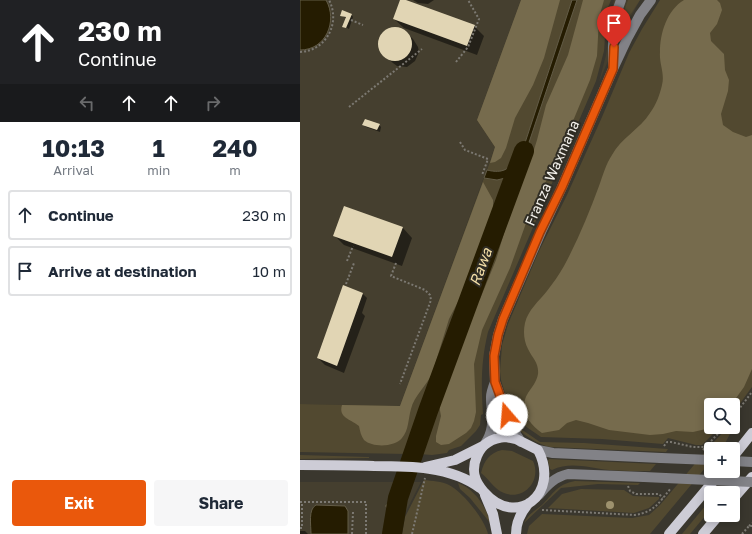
<!DOCTYPE html>
<html lang="en">
<head>
<meta charset="utf-8">
<style>
  body { margin:0; font-family:"Golos Text",sans-serif; background:#f6f6f7; color:#1f2937; height:100vh; display:flex; flex-direction:column; font-size:15px; white-space:nowrap }
  * { box-sizing:border-box; margin:0 }
  p { font-size:13px; color:#747a83 }
  .icon { flex:none; width:22px; height:22px; fill:none; stroke:currentColor; stroke-width:2; stroke-linecap:round; stroke-linejoin:round }
  .map { position:relative; flex:1; overflow:hidden }
  .drawer { display:flex; flex-direction:column; background:#fff; width:300px }
  .drawer>* { flex:none }
  .banner { background:#202124; color:#fff; overflow:hidden }
  .controls { position:absolute; left:404px; top:398px; display:grid; gap:8px }
  .controls a { display:grid; place-items:center; width:36px; height:36px; border-radius:4px; background:#fff; box-shadow:0 2px 10px #0003; font-size:20px }
  .pin { position:absolute; display:grid; place-items:center; width:34px; height:34px; color:#fff; margin:-41px -17px; border-radius:50% 50% 50% 0; rotate:-45deg; box-shadow:0 0 4px #0007 }
  .pin .icon { rotate:45deg }
  .me { position:absolute; width:44px; margin:-22px; rotate:342deg; stroke-linejoin:round; filter:drop-shadow(0 0 3px #0008) }
  .turn { display:flex; align-items:center; gap:14px; height:84px; padding:0 12px; font-size:18px }
  .turn .icon { width:52px; height:52px; stroke-width:2.5 }
  .turn b { display:block; font-size:28px; line-height:34px }
  .lanes { display:flex; align-items:center; height:38px; padding:0 12px; background:#0003; justify-content:center; gap:20px; direction:ltr }
  .lanes .off { opacity:.35 }
  .eta { display:flex; justify-content:space-evenly; align-items:center; height:68px; text-align:center }
  .eta b { font-size:24px; font-weight:700; line-height:28px }
  .action { display:flex; gap:8px; margin-top:auto; padding:8px 12px }
  .action a { flex:1; height:46px; border-radius:4px; background:#ea580c; color:#fff; font-size:16px; font-weight:700; line-height:46px; text-align:center }
  .action a+a { background:#f6f6f7; color:#1f2937 }
  ul { padding:0; list-style:none }
  li { display:flex; align-items:center; gap:12px; height:50px; margin:0 8px 6px; padding:0 4px; border:2px solid #e0e1e3; border-radius:4px }
  li div { flex:1 }
  li b { display:block; font-size:15px }
  li em { font-style:normal }
  main { display:flex; flex:1; min-height:0 }
  .map>svg:first-child { display:block }
</style>
</head>
<body>
<main>
<section class="drawer">
<div class="banner">
<div class="turn"><svg class="icon" aria-label="ahead" viewBox="0 0 24 24"><path d="M12 20V5M6 11l6-6 6 6"/></svg><div><b>230 m</b>Continue</div></div>
<div class="lanes"><svg class="icon off" aria-label="left" viewBox="0 0 24 24"><path d="M17 20v-9H6M10 6l-5 5 5 5"/></svg><svg class="icon" aria-label="ahead" viewBox="0 0 24 24"><path d="M12 20V5M6 11l6-6 6 6"/></svg><svg class="icon" aria-label="ahead" viewBox="0 0 24 24"><path d="M12 20V5M6 11l6-6 6 6"/></svg><svg class="icon off" aria-label="right" viewBox="0 0 24 24"><path d="M7 20v-9h11M14 6l5 5-5 5"/></svg></div>
</div>
<div class="eta">
<div><b>10:13</b><p>Arrival</p></div>
<div><b>1</b><p>min</p></div>
<div><b>240</b><p>m</p></div>
</div>
<ul>
<li><svg class="icon" aria-label="ahead" viewBox="0 0 24 24"><path d="M12 20V5M6 11l6-6 6 6"/></svg><div><b>Continue</b></div><em>230 m</em></li>
<li><svg class="icon" aria-label="arrive" viewBox="0 0 24 24"><path d="M6 21V4h12l-3 4 3 4H6"/></svg><div><b>Arrive at destination</b></div><em>10 m</em></li>
</ul>
<div class="action"><a>Exit</a><a>Share</a></div>
</section>
<div class="map">
<svg width="452" height="534" viewBox="0 0 452 534">
  <rect width="100%" height="100%" fill="#3a372e"/>
  <path fill="#453f2f" d="M0,0h221l-44,120 18,27 -95,259 -100,-2z
    M314,0h26l-26,47 -15,35 7,-27 2,-13 1,-23z
    M0,482h121l-18,35 -1,17h-102z"/>
  <path fill="#524930" d="M221,0h51l-51,156 -3,-1c-7,14 -15,19 -31,15l8,-23 -18,-27z
    M277,0h34l-4,10 -3,41 -8,30 -108,251c-7,29 -7,52 -5,82l-2,1 -1,10 -4,6 -15,15 -12,4 -2,3 -15,2 -13,-1c23,-87 59,-170 89,-254 25,-66 46,-133 69,-200z
    M328,0h12l-14,21 -4,-4z
    M360,0h92v387l-19,26v-8h-22v22h9l-18,18h-6l-28,-7 -5,6 -61,-5 -61,-2 -16,-11 -8,-18 -7,2 -9,-30 -1,-9 2,-26 6,-21 31,-73 28,-56 35,-78 27,-64 13,-24z
    M184,178c7,2 15,2 22,0l1,9 -46,118 -54,149 -107,-2v-48l100,2z
    M440,415l-18,34h-11v12l-61,73h-123l2,-8 13,-12 90,4 17,-3 11,-10 50,-59 18,-19h5v-5z
    M215,417l6,12 19,13 44,1 84,6 -2,3 -116,-5c-10,-2 -28,-12 -33,-20 -2,-3 -2,-6 -4,-9z
    M202,450l10,1 21,10c9,19 -9,40 -29,32 -9,-3 -15,-14 -23,-20 3,-12 8,-20 21,-23z
    M0,455l69,2v1l-69,1z
    M249,459l107,5 -6,7c-14,0 -27,0 -41,-1 -20,-2 -38,-9 -57,0l-2,-1 -2,-8z
    M124,480c8,1 18,1 25,5 14,7 36,35 39,49h-86l3,-17z
    M275,481l65,2 -2,2 -40,-1 -37,4 -37,35c4,-9 11,-12 18,-18 11,-11 15,-21 33,-24z
    M158,483c17,6 28,24 33,41l-21,-26 -10,-9z
    M281,489l43,1 9,6 26,1v2l-10,9 -15,5 -86,-5 14,-14z
    M411,499v10l-21,25h-8z"/>
  <path fill="#766b4d" d="M221,0h39l-16,58 -11,27 -18,33 -9,30 -5,10 -6,4 -5,1 5,-16 -18,-27z
    M283,0h21l-5,18 -2,38 -7,24 -34,82 -26,50 -20,56 -28,62 -8,34 2,48 -2,9 -3,7 -5,5 -17,11 -8,1 -5,-3v-6l5,-20 -2,-11 1,-8 13,-33 9,-34 7,-15 11,-16 16,-39 20,-67 7,-13 3,-13 6,-11 5,-16 9,-35 22,-50z
    M384,0h33l3,3 2,7 -5,14 -7,9 1,8 13,13 1,16 4,10 -1,11 -7,23 2,11 10,7 13,5 6,-2v234l-8,18 -13,18h-20v20l-5,4 -13,3 -17,-1 -13,3 -13,1 -41,-5 -21,-7 -12,-3 -9,3 -8,7 -17,3c-14,-10 -24,-24 -14,-40 4,-6 9,-12 10,-19 1,-11 -5,-15 -10,-25 -4,-8 -5,-17 -3,-26 3,-13 14,-22 22,-32 6,-8 12,-16 17,-25 14,-26 25,-53 35,-80 4,-11 7,-22 13,-31 9,-17 28,-26 38,-42 6,-8 10,-19 12,-28 3,-12 -3,-21 -2,-33 0,-19 7,-42 24,-52z
    M183,182l10,18v9l-25,70 -8,19 -11,21 -17,55c-6,12 -18,22 -21,35 -3,10 -2,21 -9,29 -7,9 -29,10 -38,2 -3,-4 -4,-9 -5,-14 -8,-7 -21,-8 -17,-21l58,1z"/>
  <path fill="#251c01" stroke="#635c47" d="M0,0h26c12,21 0,50 -26,50z
    M272,0h5l-59,175 -21,5 -13,-2 3,-8c16,4 24,-1 31,-15h3z
    M16,505l29,1 3,5v23h-37c0,-9 -3,-25 5,-29z"/>
  <path fill="#0007" d="M101,0l73,26 10,10 -7,19 -73,-27 -10,-9z
    M113,0h21l-6,4 -10,-1z
    M51,14l2,3 -4,12 -5,-3 2,-8 -5,-3z
    M95,28l10,3 8,8 5,8 1,5 -4,9 -8,6 -10,-1 -4,-3 -8,-7 -5,-10 2,-11 8,-6z
    M63,125h16l2,2 -1,5 -14,-5z
    M45,207l58,21 9,10 -10,28 -58,-21 -10,-10z
    M63,294l4,4 -5,15 3,3 -21,57 -19,-8 -7,-7z
    M0,531h5l3,3h-8z"/>
  <g fill="none" stroke-linecap="round" stroke-linejoin="round">
    <path stroke="#635c47" stroke-width="3.5" d="M87,506l6,-3 5,-5"/>
    <path stroke="#251c01" stroke-width="20" d="M92,534l6,-36 30,-87 96,-260"/>
  </g>
  <path fill="#e1d5b4" d="M100,0h6l69,25 -8,21 -74,-27z
    M42,10l10,4 -6,14 -4,-1 4,-10 -6,-1z
    M78 44a17 17 0 1 1 34 0a17 17 0 1 1-34 0Z
    M65,119l15,5 -3,6 -15,-5z
    M44,206l59,21 -11,30 -59,-21z
    M43,285l20,8 -26,73 -20,-8z"/>
  <g fill="none" stroke-linecap="round" stroke-linejoin="round">
    <path stroke="#7c7972" stroke-width="2" stroke-dasharray="2 2" stroke-linecap="butt" d="M51,20l12,5
      M0,52c26,-1 41,-29 29,-52
      M156,62l12,-15 11,-28 -11,-19
      M49,107l73,-58
      M160,142l5,8 23,9 -6,16
      M47,261l6,-15
      M96,263l-5,13 34,14 5,5 1,5 -31,84
      M46,284l8,-21
      M433,417l19,-25
      M364,446l3,-4h4l22,5h12
      M403,450l21,-23
      M328,486l2,5 6,3h23l4,4
      M0,502h66v32
      M242,510l93,5c19,-3 24,-12 36,-27
      M449,526l3,-3
      M0,528h2v-26
      M52,534l1,-22
      M112,534l13,-56
      M442,534l7,-8h3"/>
    <path stroke="#828287" stroke-width="10" d="M313,65v-37l2,-11 6,-17
      M221,442l-11,-17 -15,-43 -1,-26 4,-21 5,-16 38,-87 21,-45 51,-118 15,-32 12,-22 11,-15
      M185,444c11,-17 6,-28 6,-47 0,-5 2,-10 4,-15
      M238,450l15,3 108,5
      M433,461l19,1
      M239,495c8,-10 16,-18 29,-21l76,3"/>
    <path stroke="#cdccd6" stroke-width="10" d="M206,437l10,2 22,11c23,44 -22,79 -54,42 -10,-11 -13,-22 -7,-36 5,-13 15,-18 29,-19z
      M433,457l19,-24
      M0,465c25,0 49,0 74,1 34,0 77,0 106,22
      M125,467l30,-7 28,-14
      M185,495l8,19 4,20
      M433,499l19,-22
      M216,534c0,-12 5,-22 13,-31
      M369,534l53,-63
      M403,534l16,-19"/>
    <path stroke="#828287" stroke-width="10" d="M361,458l50,2
      M344,477l108,5"/>
  </g>
  <circle fill="#9e926e" cx="310" cy="505" r="4"/>
  <g fill="none" stroke-linecap="round" stroke-linejoin="round">
    <g stroke="#983908" stroke-width="10">
      <path id="route" d="M207,415l-12,-33 -1,-26 4,-21 5,-16 37,-87 22,-45 51,-118 1,-22"/>
    </g>
    <use href="#route" stroke="#ea580c" stroke-width="7"/>
  </g>
  <g text-anchor="middle" stroke-width="4" stroke-linejoin="round" paint-order="stroke">
    <g font-size="14" fill="#f3f1eb" stroke="#302d24">
      <text transform="translate(252 173) rotate(-66)" y="5">Franza Waxmana</text>
    </g>
    <g font-size="15" font-style="italic" fill="#f3dea6" stroke="#302d24">
      <text transform="translate(181 267) rotate(-70)" y="5">Rawa</text>
    </g>
  </g>
</svg>
<div class="controls">
<a><svg class="icon" aria-label="search" viewBox="0 0 24 24"><circle cx="10" cy="10" r="6"/><path d="M15 15l6 6"/></svg></a>
<a>+</a>
<a>−</a>
</div>
<div class="pin" style="left:314px;top:47px;background:#d93025"><svg class="icon" aria-label="arrive" viewBox="0 0 24 24"><path d="M6 21V4h12l-3 4 3 4H6"/></svg></div>
<svg class="me" style="left:207px;top:415px" viewBox="-20 -20 40 40"><circle r="19" fill="#fff"/><path d="M0-13L10 11 0 6-10 11z" fill="#ea580c"/></svg>
</div>
</main>
</body>
</html>
